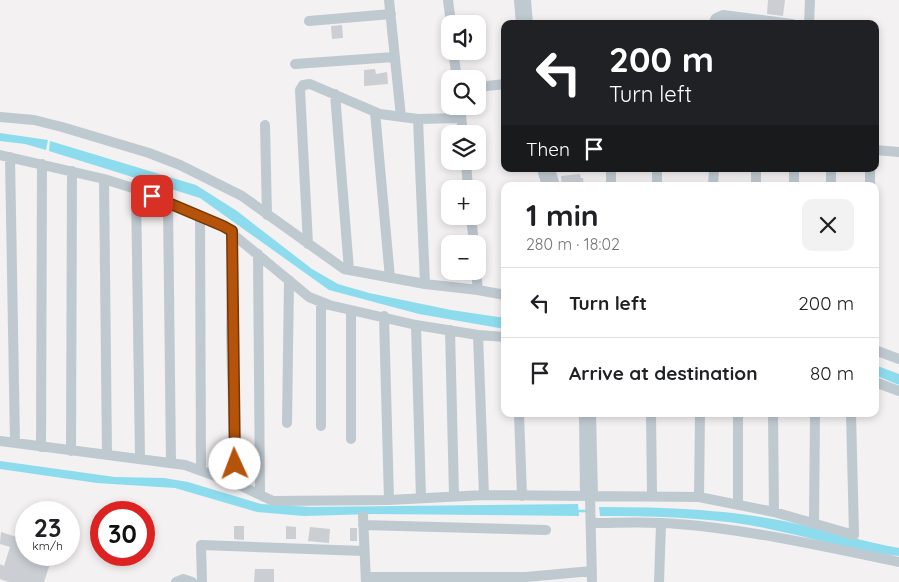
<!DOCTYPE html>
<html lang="en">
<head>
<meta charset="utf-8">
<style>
  body { margin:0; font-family:Quicksand,sans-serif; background:#f2f2f2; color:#202124; height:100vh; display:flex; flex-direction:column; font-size:19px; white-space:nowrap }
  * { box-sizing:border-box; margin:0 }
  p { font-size:16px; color:#757577 }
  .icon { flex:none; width:28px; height:28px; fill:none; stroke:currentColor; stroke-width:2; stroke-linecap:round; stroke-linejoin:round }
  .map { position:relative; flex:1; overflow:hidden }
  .details { position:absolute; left:501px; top:182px; width:378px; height:235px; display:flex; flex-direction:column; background:#fff; border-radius:10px; box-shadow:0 2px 8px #0003 }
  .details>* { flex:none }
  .banner { position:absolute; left:501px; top:20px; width:378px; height:152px; border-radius:10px; box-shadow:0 2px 8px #0003; background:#202124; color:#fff; overflow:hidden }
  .tools { position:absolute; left:441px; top:15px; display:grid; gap:10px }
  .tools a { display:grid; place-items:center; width:45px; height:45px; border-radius:10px; background:#fff; box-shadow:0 2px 8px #0003; font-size:25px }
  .speed { position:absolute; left:15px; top:501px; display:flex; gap:10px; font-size:25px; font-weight:700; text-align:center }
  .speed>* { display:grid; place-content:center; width:65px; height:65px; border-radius:50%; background:#fff; box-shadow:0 2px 8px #0003; line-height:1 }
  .speed small { font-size:12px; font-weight:400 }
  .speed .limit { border:8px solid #d22; background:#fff; color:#111 }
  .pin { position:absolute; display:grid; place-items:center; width:42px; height:42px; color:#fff; margin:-21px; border-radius:10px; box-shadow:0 2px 8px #0006 }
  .me { position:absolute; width:55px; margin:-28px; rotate:358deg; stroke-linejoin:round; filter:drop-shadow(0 0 4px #0008) }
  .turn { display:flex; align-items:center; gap:18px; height:105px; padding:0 25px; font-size:22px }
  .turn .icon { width:65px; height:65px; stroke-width:2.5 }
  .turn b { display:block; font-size:35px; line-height:42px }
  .then { display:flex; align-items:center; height:48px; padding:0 25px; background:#0003; gap:10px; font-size:19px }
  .round { display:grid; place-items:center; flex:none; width:52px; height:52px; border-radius:10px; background:#f2f2f2 }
  .headline { display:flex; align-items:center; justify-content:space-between; height:85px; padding:0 25px }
  h1 { font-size:30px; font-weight:700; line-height:38px }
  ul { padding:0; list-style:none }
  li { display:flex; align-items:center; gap:15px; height:70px; padding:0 25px; border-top:1px solid #e0e0e0 }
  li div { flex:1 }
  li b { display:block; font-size:19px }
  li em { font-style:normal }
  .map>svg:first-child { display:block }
</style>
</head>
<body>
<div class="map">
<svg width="899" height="582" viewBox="0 0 899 582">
  <rect width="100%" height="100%" fill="#f3f1f1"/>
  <path fill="#8cdcee" d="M0,133l48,7 -2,10 -21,-6 -25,-3z
    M50,141l146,44 41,26 75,58 26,15 31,9 82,17 54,8v11l-86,-15 -90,-24 -129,-92 -151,-47z
    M875,365l24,9v11l-24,-10z
    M0,461l115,16 49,1 24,4 73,22 50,3 267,-3 1,12 -205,-2 -70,2 -47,-4 -82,-24 -78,-5 -97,-14z
    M599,507c64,0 123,2 185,14 39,8 76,20 115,27v8c-51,-6 -99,-22 -150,-31 -50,-8 -99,-9 -149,-9z"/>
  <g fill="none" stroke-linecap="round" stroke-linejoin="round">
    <path stroke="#8cdcee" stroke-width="2.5" d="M576,511h12"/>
  </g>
  <path fill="#cbced3" d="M768,0h17l-2,16 -16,-2z
    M342,25l1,13 -11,1 -1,-13z
    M375,69l1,5 11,-2 1,12 -24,2v-16z
    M580,174l1,4h2l1,8h-22l-1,-10z
    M234,526h10v14l-10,-1z
    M286,526l10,1v12h-10z
    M310,527l20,2 -1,14 -21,-2z
    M350,528h7v13h-7z
    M1,532l25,8v15h30l-2,7 -3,-1 -7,21h-35l-9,-3v-15l4,2 6,-19 -10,-3z
    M255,569h19v13h-20z"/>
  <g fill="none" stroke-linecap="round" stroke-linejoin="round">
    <path stroke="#bfc9d0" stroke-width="10" d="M389,0l12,117
      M448,0l3,24
      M519,0l2,24
      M526,0l2,24
      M309,21l82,-7
      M713,24l3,-6 7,-3 69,9
      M809,24l1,-24
      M453,51l4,28
      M295,64l99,-7
      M478,87l27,-3
      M335,94l14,176
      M460,106l3,28
      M375,112l15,166
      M0,117l34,3 28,7 87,26 31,12 62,31 102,73 81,15 53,6 27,5
      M418,119l7,165
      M265,125l2,90
      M875,150l24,2
      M0,155l104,24 32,10 87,37 86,71 20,8 87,20 62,10 27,2
      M10,157l5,286
      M466,161l2,28
      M542,169l5,17
      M550,169l5,17
      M104,179l3,275
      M611,186v-17
      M657,186v-17
      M713,186l1,-17
      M756,186v-17
      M794,186v-17
      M831,186v-17
      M870,186v-17
      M136,189l4,269
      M168,203l3,260
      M200,216l1,254
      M471,216l3,28
      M232,231l-1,102 4,150
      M308,244l-8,-154 3,-5 7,-1 70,30 38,5 43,-1
      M258,254l2,240
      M476,271l2,19
      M321,302v124
      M384,316l5,184
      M416,325l5,173
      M450,330l4,166
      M478,335l6,160
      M875,350l24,9
      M875,382l24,9
      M519,414l3,82
      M584,414l1,82
      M591,414l2,82
      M651,414l1,82
      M738,414v91
      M773,414l1,98
      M287,423l2,-143
      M351,439v-128
      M0,441l185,24 50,18 38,18 116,-1 95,-5 215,2 75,15 80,23 -3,-121
      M41,447l1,-283
      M71,451l1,-280
      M590,496l2,86
      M699,497l1,-83
      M363,516l3,66
      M814,522l1,-108
      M591,523c29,0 59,-2 87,1 75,6 148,23 221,38
      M363,525l183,5
      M366,577h160l66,-6
      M176,582l7,-3 9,3
      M202,582l-1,-37 162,6
      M659,582l2,-58"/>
  </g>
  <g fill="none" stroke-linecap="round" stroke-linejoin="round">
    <g stroke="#753606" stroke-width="12">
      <path id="route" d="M152,196l71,30 9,5 3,233"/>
    </g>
    <use href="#route" stroke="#b45309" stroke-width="9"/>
  </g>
</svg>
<div class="tools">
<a><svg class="icon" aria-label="sound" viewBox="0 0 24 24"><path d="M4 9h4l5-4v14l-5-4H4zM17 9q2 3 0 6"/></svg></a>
<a><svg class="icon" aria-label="search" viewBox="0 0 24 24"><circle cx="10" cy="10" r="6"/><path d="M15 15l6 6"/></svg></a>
<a><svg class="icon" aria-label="layers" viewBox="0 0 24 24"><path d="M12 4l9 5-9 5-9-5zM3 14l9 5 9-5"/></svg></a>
<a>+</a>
<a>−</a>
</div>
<div class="speed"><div>23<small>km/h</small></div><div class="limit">30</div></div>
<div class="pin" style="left:152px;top:196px;background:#d93025"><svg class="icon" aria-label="arrive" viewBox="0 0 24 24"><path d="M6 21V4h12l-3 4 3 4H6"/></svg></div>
<svg class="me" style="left:235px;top:464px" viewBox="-20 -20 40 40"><circle r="19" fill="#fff"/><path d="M0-13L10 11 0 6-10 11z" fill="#b45309"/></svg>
<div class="banner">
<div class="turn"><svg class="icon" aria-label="left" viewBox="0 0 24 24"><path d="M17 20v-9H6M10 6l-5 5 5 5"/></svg><div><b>200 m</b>Turn left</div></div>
<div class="then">Then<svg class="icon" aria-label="arrive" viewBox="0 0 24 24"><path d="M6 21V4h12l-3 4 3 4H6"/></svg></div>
</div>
<section class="details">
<div class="headline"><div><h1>1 min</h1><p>280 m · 18:02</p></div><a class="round"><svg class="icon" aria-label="close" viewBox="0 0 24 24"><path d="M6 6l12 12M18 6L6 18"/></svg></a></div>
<ul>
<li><svg class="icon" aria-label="left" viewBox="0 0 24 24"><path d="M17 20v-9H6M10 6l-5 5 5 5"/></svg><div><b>Turn left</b></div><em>200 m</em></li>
<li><svg class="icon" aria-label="arrive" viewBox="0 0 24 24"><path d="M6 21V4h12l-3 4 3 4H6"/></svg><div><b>Arrive at destination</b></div><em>80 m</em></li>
</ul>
</section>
</div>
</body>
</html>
